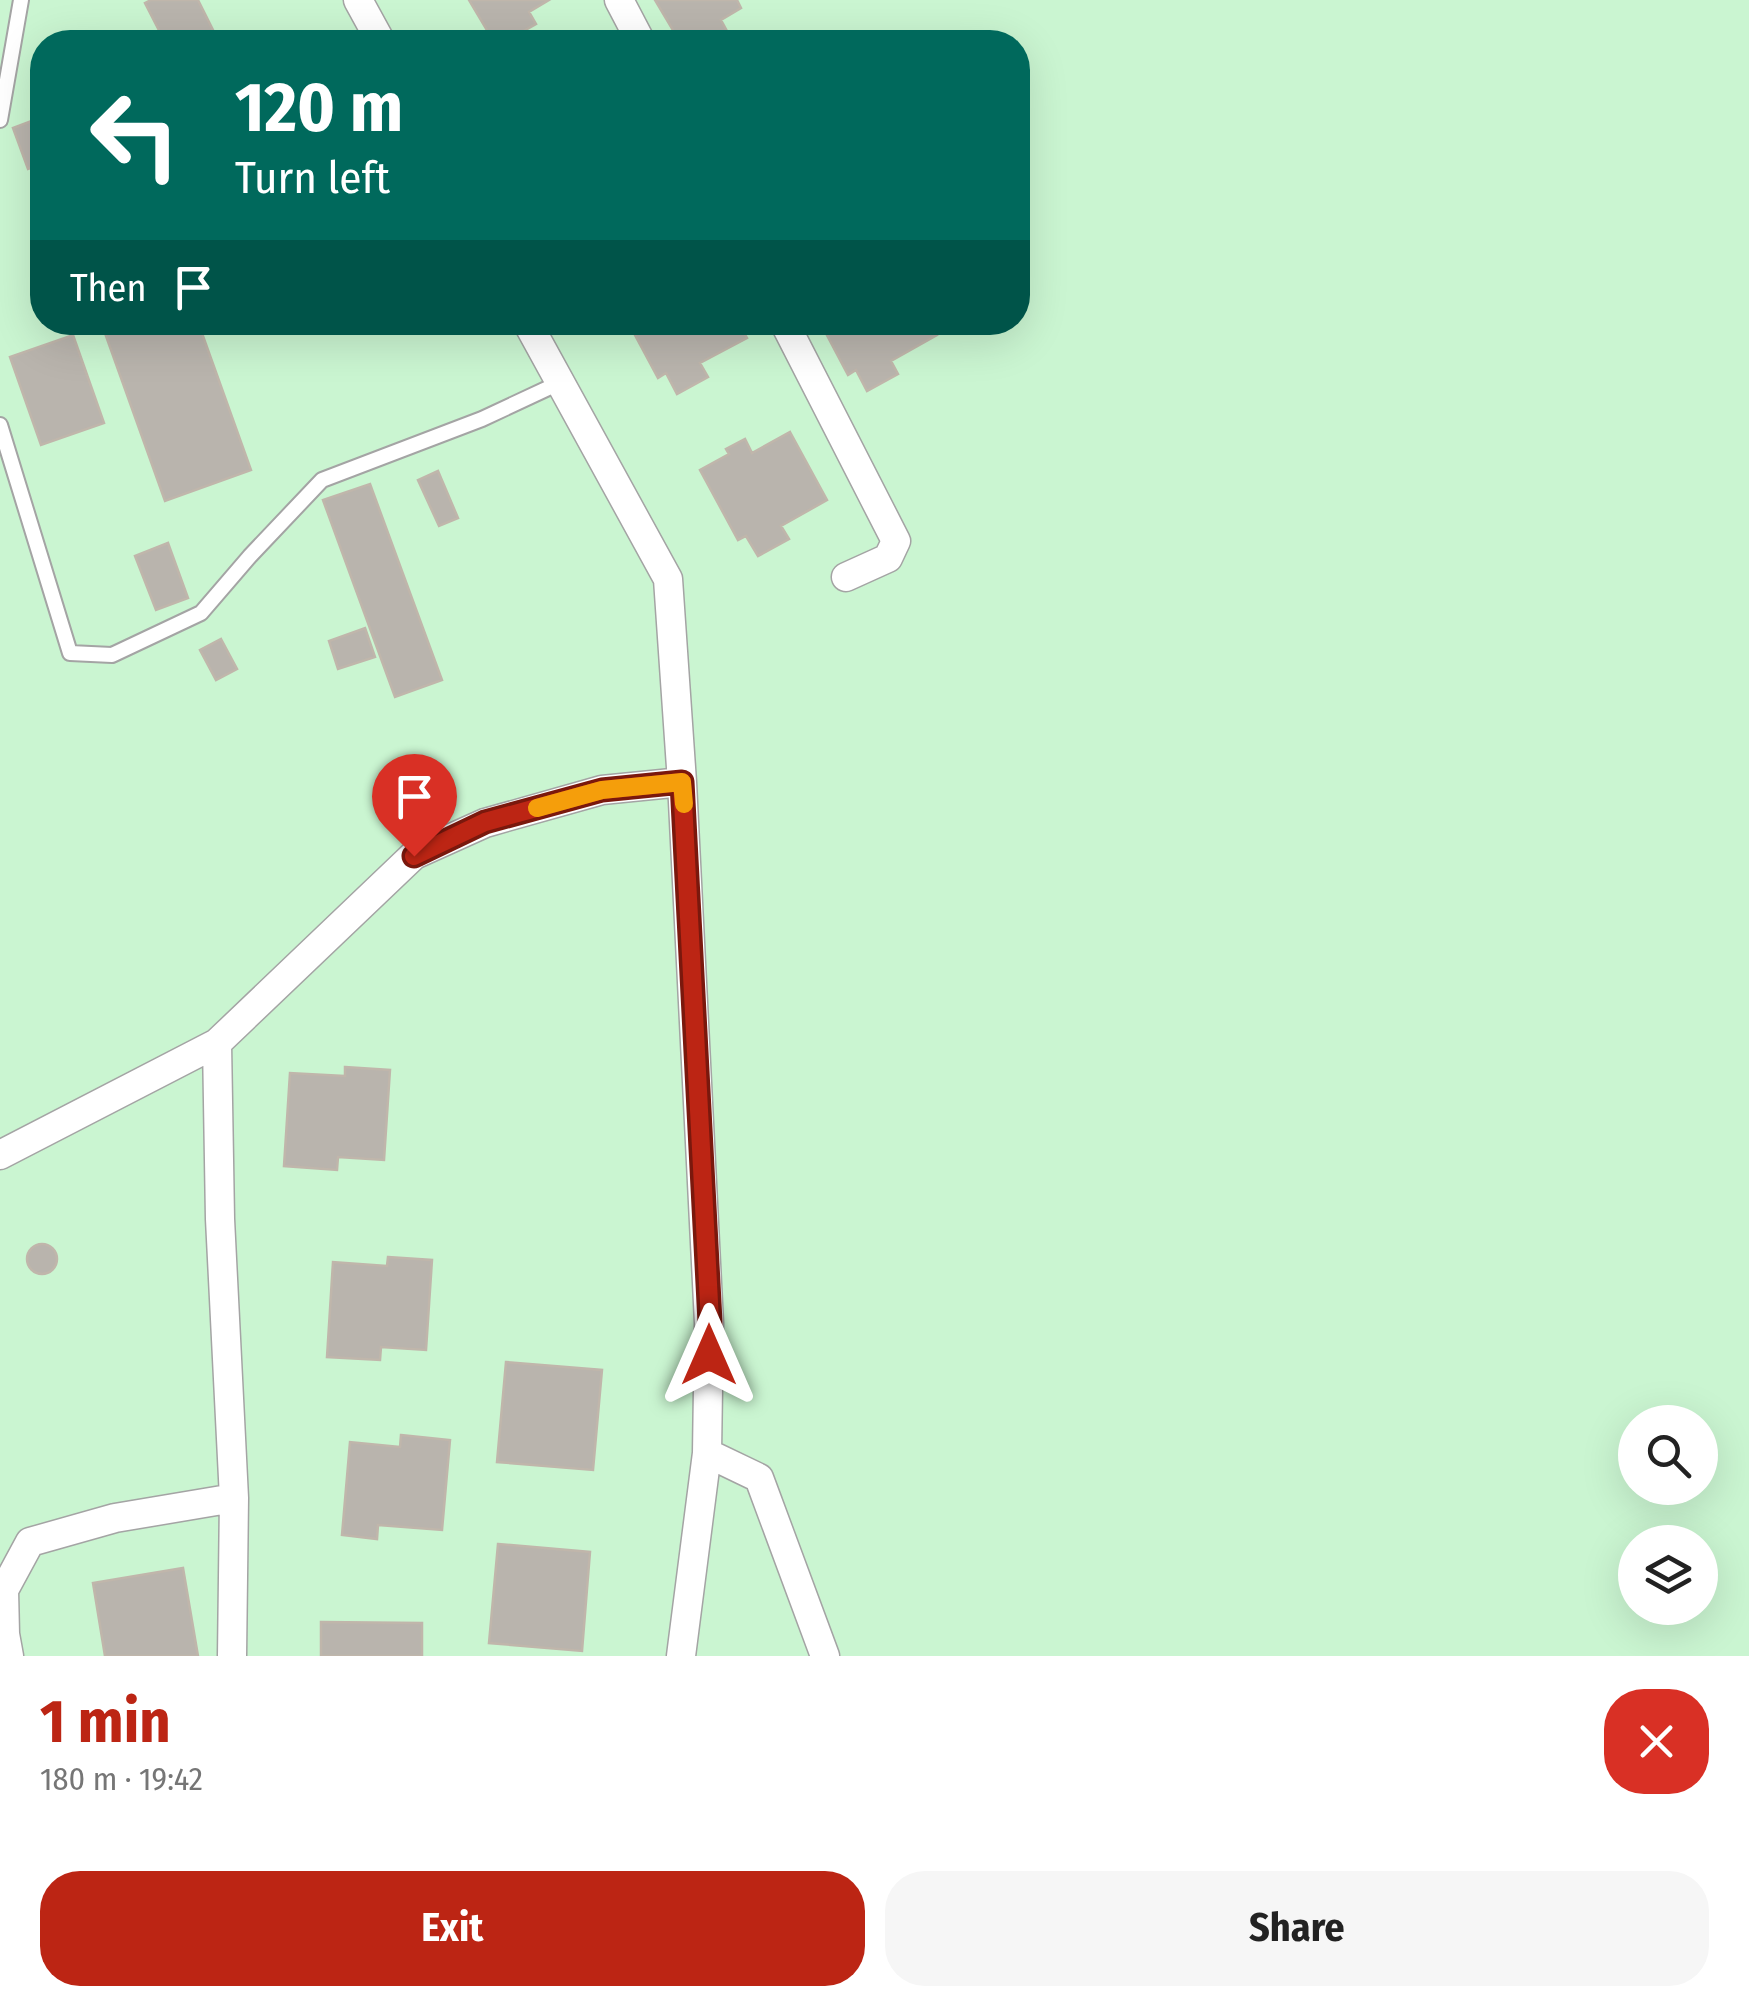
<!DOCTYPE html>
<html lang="en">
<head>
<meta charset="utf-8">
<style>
  body { margin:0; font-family:"Fira Sans Condensed",sans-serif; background:#f6f6f6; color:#222; height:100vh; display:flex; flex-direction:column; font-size:38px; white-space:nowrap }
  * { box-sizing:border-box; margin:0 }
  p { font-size:32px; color:#767676 }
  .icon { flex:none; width:55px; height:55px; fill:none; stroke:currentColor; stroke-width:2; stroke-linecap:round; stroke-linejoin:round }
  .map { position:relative; height:1656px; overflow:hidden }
  .panel { display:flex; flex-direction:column; background:#fff; flex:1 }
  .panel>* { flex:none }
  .top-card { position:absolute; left:30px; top:30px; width:1000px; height:305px; border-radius:40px; box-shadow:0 10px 40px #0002; background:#00695c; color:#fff; overflow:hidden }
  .tools { position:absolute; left:1618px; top:1405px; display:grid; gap:20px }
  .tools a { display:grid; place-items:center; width:100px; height:100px; border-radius:50%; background:#fff; box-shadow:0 10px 40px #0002; font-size:50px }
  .pin { position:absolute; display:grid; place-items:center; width:85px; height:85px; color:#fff; margin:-102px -42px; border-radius:50% 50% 50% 0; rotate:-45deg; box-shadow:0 0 10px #0007 }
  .pin .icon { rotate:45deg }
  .me { position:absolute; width:110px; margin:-55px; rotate:0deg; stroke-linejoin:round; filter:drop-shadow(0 0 8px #0008) }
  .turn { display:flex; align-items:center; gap:35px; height:210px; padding:0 40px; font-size:45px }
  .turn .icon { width:130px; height:130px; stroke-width:2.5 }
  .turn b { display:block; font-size:70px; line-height:85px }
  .then { display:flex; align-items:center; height:95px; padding:0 40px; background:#0003; gap:20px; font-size:38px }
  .round { display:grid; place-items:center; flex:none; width:105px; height:105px; border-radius:40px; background:#f6f6f6 }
  .head { display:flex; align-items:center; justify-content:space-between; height:170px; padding:0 40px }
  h1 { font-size:60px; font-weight:700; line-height:75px; color:#bc2514 }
  .action { display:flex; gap:20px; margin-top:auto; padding:20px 40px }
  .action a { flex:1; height:115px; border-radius:40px; background:#bc2514; color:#fff; font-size:40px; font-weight:700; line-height:115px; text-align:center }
  .action a+a { background:#f6f6f6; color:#222 }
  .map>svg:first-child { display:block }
</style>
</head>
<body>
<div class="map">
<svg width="1749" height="1656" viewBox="0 0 1749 1656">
  <rect width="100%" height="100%" fill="#f0eee8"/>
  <path fill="#caf5d1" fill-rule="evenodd" d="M0,0h1749v1656h-1749zM42,42h976v280h-976zM1635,1422h65v66h-65zM1635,1542h65v66h-65z"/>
  <path fill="#b9b4ad" stroke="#c0b6ab" stroke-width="2.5" d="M151,0h47l21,42h-54l-20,-39z
    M469,0h80l-20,12 7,12 -32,18h-10z
    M655,0h82l4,8 -20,12 7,13 -17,9h-31z
    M42,117v47l-14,5 -15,-41z
    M101,322h97l53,148 -86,31z
    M628,322h110l9,16 -47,25 8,14 -31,17 -11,-21 -8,5z
    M820,322h110l7,13 -46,26 7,13 -31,17 -11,-21 -8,5z
    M73,335l31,88 -63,22 -31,-88z
    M790,432l37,68 -46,26 8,13 -31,17 -12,-20 -8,4 -38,-70 29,-16 -3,-5 19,-10 7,14z
    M438,471l20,47 -19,8 -21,-46z
    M370,484l72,196 -47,17 -72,-197z
    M168,543l20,55 -32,12 -21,-54z
    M365,628l10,29 -37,12 -9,-28z
    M221,639l16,30 -21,11 -16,-30z
    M345,1067l45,3 -6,90 -46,-3 -1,13 -53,-4 6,-93 55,3z
    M27 1259a15 15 0 1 1 30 0a15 15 0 1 1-30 0Z
    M388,1257l44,3 -6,90 -45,-3 -1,13 -53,-3 6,-95 54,4z
    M506,1362l96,8 -9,100 -96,-8z
    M401,1435l49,5 -8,90 -64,-5 -1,14 -35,-4 8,-93 50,5z
    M498,1544l92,8 -8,99 -93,-8z
    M183,1568l15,88h-93l-12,-73z
    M321,1622l101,1v33h-101z"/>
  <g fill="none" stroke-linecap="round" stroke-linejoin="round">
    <g stroke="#a4a4a4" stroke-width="18">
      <path id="service" d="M0,120l21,-120
        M0,425l70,228 42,2 89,-42 49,-57 72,-76 160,-61 77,-36"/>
    </g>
    <g stroke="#a4a4a4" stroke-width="31">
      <path id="minor" d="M358,0l23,42
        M619,0l22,42
        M527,322l141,257 14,203 27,541 -2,130 -26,203
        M784,322l112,219 -8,17 -42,19
        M217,1043l3,176 14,279 -2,158
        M0,1155l217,-112 197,-188 71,-32 117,-33 80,-8
        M707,1453l52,25 66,178
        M9,1656l-4,-22 -1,-44 26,-48 85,-24 119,-20"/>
    </g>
    <use href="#service" stroke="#fff" stroke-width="14"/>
    <use href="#minor" stroke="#fff" stroke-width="28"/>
  </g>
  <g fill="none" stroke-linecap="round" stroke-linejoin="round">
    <g stroke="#7a180d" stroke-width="25">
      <path id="route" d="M414,856l71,-34 117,-32 80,-8 28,540 -1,33"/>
    </g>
    <use href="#route" stroke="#bc2514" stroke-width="18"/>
    <path stroke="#f59e0b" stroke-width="18" d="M537,808l65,-18 80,-8 2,22"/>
  </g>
</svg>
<div class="tools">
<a><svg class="icon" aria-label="search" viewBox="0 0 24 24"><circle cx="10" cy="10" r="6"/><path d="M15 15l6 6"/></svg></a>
<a><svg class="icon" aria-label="layers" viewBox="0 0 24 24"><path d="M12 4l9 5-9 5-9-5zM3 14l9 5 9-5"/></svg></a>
</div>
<div class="pin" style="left:414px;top:856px;background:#d93025"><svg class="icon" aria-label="arrive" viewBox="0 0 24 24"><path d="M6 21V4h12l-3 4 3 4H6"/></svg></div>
<svg class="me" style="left:709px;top:1355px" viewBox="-20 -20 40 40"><path d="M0-17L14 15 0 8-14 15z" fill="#bc2514" stroke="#fff" stroke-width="4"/></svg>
<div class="top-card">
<div class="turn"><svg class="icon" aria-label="left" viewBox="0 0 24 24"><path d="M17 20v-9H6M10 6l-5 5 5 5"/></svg><div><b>120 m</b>Turn left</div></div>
<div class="then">Then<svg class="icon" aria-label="arrive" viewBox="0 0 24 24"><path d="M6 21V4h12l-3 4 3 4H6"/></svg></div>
</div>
</div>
<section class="panel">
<div class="head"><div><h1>1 min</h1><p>180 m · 19:42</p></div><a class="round" style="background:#d93025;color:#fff"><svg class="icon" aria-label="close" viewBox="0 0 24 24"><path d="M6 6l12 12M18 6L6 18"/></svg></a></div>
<div class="action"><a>Exit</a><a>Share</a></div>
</section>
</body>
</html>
